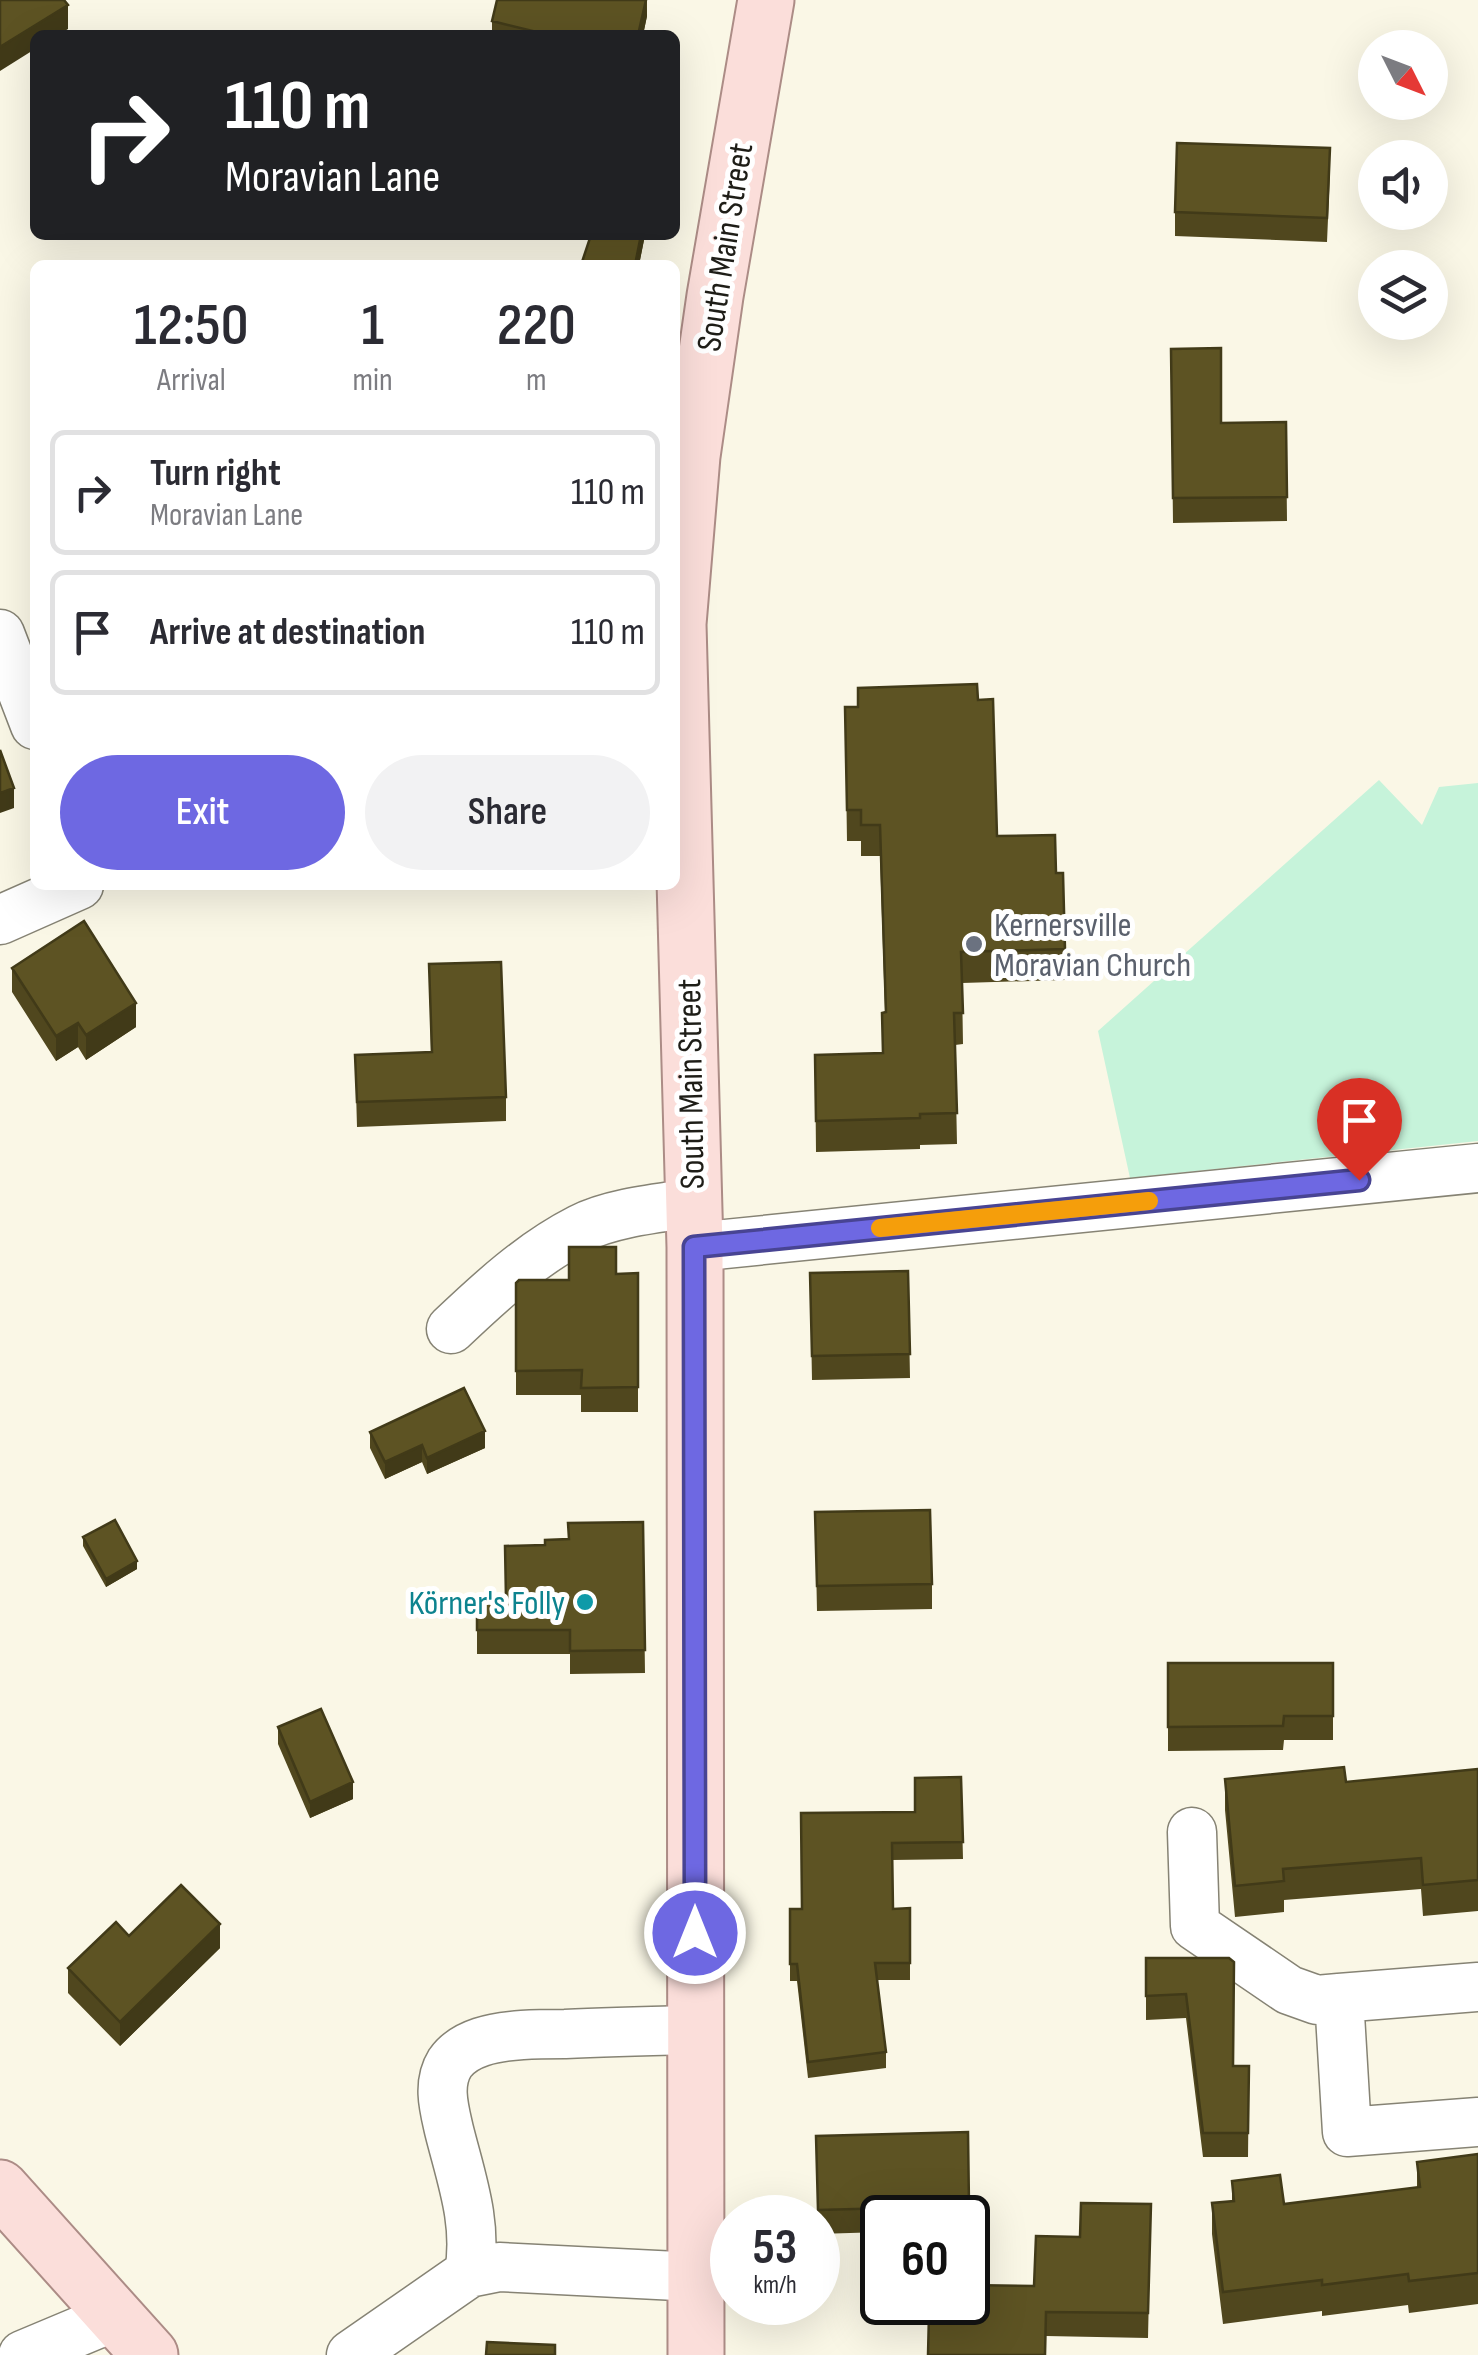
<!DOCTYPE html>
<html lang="en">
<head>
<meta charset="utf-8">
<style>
  body { margin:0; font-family:"Sofia Sans Condensed",sans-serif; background:#f2f2f3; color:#2b2b33; height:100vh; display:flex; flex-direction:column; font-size:38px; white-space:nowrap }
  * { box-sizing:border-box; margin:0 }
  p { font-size:32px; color:#7c7c81 }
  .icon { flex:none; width:55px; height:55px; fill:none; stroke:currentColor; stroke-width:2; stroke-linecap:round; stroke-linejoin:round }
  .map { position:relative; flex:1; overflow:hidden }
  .details { position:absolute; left:30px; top:260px; width:650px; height:630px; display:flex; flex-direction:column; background:#fff; border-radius:15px; box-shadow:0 10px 40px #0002 }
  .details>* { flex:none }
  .top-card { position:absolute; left:30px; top:30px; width:650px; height:210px; border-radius:15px; box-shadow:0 10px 40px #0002; background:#202124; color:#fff; overflow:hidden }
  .needle { width:65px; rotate:132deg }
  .tools { position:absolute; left:1358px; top:30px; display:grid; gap:20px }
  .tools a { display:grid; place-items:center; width:90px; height:90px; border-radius:50%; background:#fff; box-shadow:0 10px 40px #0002; font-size:50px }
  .speed { position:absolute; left:710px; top:2195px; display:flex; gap:20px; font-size:50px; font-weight:700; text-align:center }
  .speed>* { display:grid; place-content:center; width:130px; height:130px; border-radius:50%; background:#fff; box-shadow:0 10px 40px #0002; line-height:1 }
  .speed small { font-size:25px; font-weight:400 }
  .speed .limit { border:5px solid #111; border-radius:15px; background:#fff; color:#111 }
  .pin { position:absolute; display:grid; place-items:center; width:85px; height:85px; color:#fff; margin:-102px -42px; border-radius:50% 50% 50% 0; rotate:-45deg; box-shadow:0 0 10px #0007 }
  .pin .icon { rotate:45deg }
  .me { position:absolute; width:110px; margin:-55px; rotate:0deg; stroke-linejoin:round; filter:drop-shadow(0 0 8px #0008) }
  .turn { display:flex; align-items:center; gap:35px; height:210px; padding:0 30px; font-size:45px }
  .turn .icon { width:130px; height:130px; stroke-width:2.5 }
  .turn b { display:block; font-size:70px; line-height:85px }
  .eta { display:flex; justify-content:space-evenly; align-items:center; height:170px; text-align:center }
  .eta b { font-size:60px; font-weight:600; line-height:70px }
  .action { display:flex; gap:20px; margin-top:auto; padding:20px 30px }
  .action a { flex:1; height:115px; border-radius:60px; background:#6e68e2; color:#fff; font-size:40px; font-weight:600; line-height:115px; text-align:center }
  .action a+a { background:#f2f2f3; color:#2b2b33 }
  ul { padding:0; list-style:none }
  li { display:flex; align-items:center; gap:30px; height:125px; margin:0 20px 15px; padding:0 10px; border:5px solid #e1e1e2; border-radius:15px }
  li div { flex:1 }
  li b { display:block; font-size:38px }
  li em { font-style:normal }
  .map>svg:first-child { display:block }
</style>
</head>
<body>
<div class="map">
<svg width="1478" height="2355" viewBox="0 0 1478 2355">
  <rect width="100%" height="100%" fill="#faf7e6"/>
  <path fill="#c6f3da" d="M1379,780l43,45 17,-38 39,-4v358l-348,37 -32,-147z"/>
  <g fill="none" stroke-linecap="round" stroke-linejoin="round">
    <g stroke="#868374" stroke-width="51">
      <path id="minor" d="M0,634l35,91
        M0,920l79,-35
        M695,1247l783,-79
        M451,1329c39,-37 80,-75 129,-100 30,-16 79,-21 113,-26
        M1192,1832l3,94 94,64 28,10 22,-2
        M1478,1987l-139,11 8,134 131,-10
        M469,2273c9,-50 -8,-95 -20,-143 -5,-22 -12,-46 1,-67 7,-10 19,-17 31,-21 23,-8 59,-8 84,-8 43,-2 87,-3 130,-4
        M23,2355l93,-39
        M351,2355l118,-82 30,-6 198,10"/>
    </g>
    <g stroke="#ac8c86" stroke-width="59">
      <path id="major" d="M0,2188l150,167
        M696,2355l-1,-1108 -17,-623 14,-168 23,-160 51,-296"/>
    </g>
    <use href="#minor" stroke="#fff" stroke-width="48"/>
    <use href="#major" stroke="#fbdeda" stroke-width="55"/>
  </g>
  <path fill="#50471e" d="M647,0v16l-4,19h-151v-14z
    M1330,172l-3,70 -152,-6v-24z
    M564,235h81l-6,30h-58l8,-25z
    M1171,349l50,74 65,-1 1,99 -114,2z
    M978,700l19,136 59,37h7l2,107 -103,3 1,61 -8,1 2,99 -37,1v4l-104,3 -1,-97 67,-2v-40l3,-1 -5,-156h-19v-15h-14l-2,-134z
    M429,964l77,133v24l-149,6 -2,-72 76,-3z
    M12,968l124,59 -50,33 -8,-13 -22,14 -44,-69z
    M908,1271l2,107 -98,2 -2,-107z
    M638,1273v139h-57v-17h-65v-112l53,-3 47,-6z
    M370,1432l115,16 -58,26 -5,-12 -37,17 -15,-31z
    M815,1512l117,72v25l-115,2z
    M643,1522l2,151 -75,1v-20h-93v-54l29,-1 39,-54z
    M83,1537l54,32 -31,18 -23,-41z
    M1168,1663h165v77h-49l-1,10 -115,1z
    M278,1727l75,72 -43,19 -32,-74z
    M1478,1769v142l-55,5 -2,-27 -137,11v12l-49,5 -10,-107v-31l121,3z
    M961,1777l2,82 -71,1 1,49 17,-1v72h-33l9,72v16l-78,10 -11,-97h-7v-72h12z
    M129,1936l91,12 -100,98 -52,-53v-25z
    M1146,1958h83l5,108h15l-1,91h-45l-17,-139 -40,2z
    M968,2132l1,98h-1v-12h-86v14l-64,2 -2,-98z
    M1478,2154v150l-69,9 -1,-8 -86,11v-5l-99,13 -11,-90v-31l20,-2v-20l52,23 133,-16v-26z
    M1151,2204l-3,134 -102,-2 -91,-22 79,-28 46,-49z"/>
  <path fill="#413a18" d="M646,0l1,16 -4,19h-5z
    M68,5v24l-10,6h-23v14l-35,22v-24z
    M641,235h4l-6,30h-4z
    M14,788v20l-14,5v-20z
    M136,1003v24l-50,33v-25z
    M78,1023v24l-22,14v-25z
    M485,1431v17l-58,26v-16z
    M422,1445v17l-37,17v-17z
    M137,1561v8l-31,18v-8z
    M353,1782v17l-43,19v-16z
    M220,1924v24l-100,98v-24z"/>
  <path fill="#5d5323" stroke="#413a18" stroke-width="2.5" d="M0,0h64l4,5 -68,42z
    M497,0h149l-8,35h-89l-57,-14z
    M1177,143l153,5 -3,70 -152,-6z
    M591,235h50l-6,30h-54z
    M1221,348v75l65,-1 1,75 -114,1 -2,-149z
    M977,684l1,16 15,-1 4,137 58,-1 1,38h7l2,76 -104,3 2,61h-9l3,100 -37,1v4l-104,3 -1,-66 68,-2 -1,-40 4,-1 -6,-187h-19v-15h-14l-2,-103h13v-19z
    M0,750l14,38 -14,5z
    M84,921l52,82 -50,32 -8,-12 -22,13 -44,-68z
    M501,962l5,135 -149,5 -2,-47 77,-3 -3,-88z
    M569,1247h47v27l22,-1v114l-57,1 1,-18 -66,1v-88l3,-3h50z
    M908,1271l2,83 -98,2 -2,-83z
    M464,1388l21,43 -58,27 -5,-13 -37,17 -15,-30z
    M930,1510l2,74 -115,2 -2,-74z
    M115,1520l22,41 -31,18 -23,-42z
    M643,1522l2,128 -75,1v-21h-93v-30l29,-1 -1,-53 40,-1v-5l24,-1 -1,-16z
    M1168,1663h165v53h-49l-1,10 -115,1z
    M321,1709l32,73 -43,20 -32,-75z
    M1344,1767l2,15 132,-13v111l-55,5 -2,-27 -138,11 1,12 -49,5 -10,-107z
    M961,1777l2,65 -71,1 1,66 17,-1v55h-35l11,89 -78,10 -11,-98h-7v-55h12l-1,-96 114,-1v-34z
    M181,1885l39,39 -100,98 -52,-54 48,-46 13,14z
    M1146,1958h83l5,4 -1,104h16l-1,67h-45l-17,-139 -40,2z
    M968,2132l1,74 -151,4 -2,-74z
    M1478,2154v119l-69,8 -1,-7 -86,11v-5l-99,12 -11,-89 22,-2 -2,-20 48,-6 4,29 136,-17 -3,-25z
    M1081,2203l70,1 -3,109 -102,-1 -1,43h-117l1,-42 26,1v-12h13v-17l66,1 2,-50 44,1z
    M487,2342l68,3v10h-69z"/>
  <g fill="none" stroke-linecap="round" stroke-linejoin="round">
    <g stroke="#484493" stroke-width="25">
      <path id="route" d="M695,1933l-1,-686 665,-67"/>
    </g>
    <use href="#route" stroke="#6e68e2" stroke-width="18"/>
    <path stroke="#f59e0b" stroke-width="18" d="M880,1228l269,-27"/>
  </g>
  <circle fill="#6b7280" stroke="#fff" stroke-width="4" cx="974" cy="944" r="10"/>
  <circle fill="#0f9aa8" stroke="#fff" stroke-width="4" cx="585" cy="1602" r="10"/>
  <g text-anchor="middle" stroke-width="10" stroke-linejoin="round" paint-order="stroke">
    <g font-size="35" fill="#1e1d17" stroke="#fff">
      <text transform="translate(724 247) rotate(-81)" y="12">South Main Street</text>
      <text transform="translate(690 1084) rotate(-91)" y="12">South Main Street</text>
    </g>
    <g font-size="35" fill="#5b616d" stroke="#fff" text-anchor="start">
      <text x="994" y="936">Kernersville<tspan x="994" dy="40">Moravian Church</tspan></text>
    </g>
    <g font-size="35" fill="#0d838f" stroke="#fff" text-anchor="end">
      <text x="565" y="1614">Körner's Folly</text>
    </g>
  </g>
</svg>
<div class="tools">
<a><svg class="needle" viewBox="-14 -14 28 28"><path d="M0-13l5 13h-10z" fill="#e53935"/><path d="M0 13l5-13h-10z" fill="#7c7c81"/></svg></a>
<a><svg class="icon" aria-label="sound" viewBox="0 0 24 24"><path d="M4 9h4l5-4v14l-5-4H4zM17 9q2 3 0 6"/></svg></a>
<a><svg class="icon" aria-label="layers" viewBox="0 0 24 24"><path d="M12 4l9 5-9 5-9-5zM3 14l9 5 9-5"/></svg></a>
</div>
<div class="speed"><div>53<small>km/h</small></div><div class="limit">60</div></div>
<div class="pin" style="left:1359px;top:1180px;background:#d93025"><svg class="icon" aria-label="arrive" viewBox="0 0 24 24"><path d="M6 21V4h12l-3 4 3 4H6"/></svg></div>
<svg class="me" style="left:695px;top:1933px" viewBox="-20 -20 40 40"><circle r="17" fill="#6e68e2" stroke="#fff" stroke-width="3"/><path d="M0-11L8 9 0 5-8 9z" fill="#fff"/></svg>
<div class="top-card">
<div class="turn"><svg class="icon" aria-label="right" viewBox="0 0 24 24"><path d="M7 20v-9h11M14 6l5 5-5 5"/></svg><div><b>110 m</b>Moravian Lane</div></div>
</div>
<section class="details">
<div class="eta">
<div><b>12:50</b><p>Arrival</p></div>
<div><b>1</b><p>min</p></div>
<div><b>220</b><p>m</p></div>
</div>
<ul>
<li><svg class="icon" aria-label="right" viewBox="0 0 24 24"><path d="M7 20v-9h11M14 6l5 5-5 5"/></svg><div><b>Turn right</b><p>Moravian Lane</p></div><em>110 m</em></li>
<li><svg class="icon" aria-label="arrive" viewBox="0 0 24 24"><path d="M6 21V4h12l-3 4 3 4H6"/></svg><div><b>Arrive at destination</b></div><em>110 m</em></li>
</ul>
<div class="action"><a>Exit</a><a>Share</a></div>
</section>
</div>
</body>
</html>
